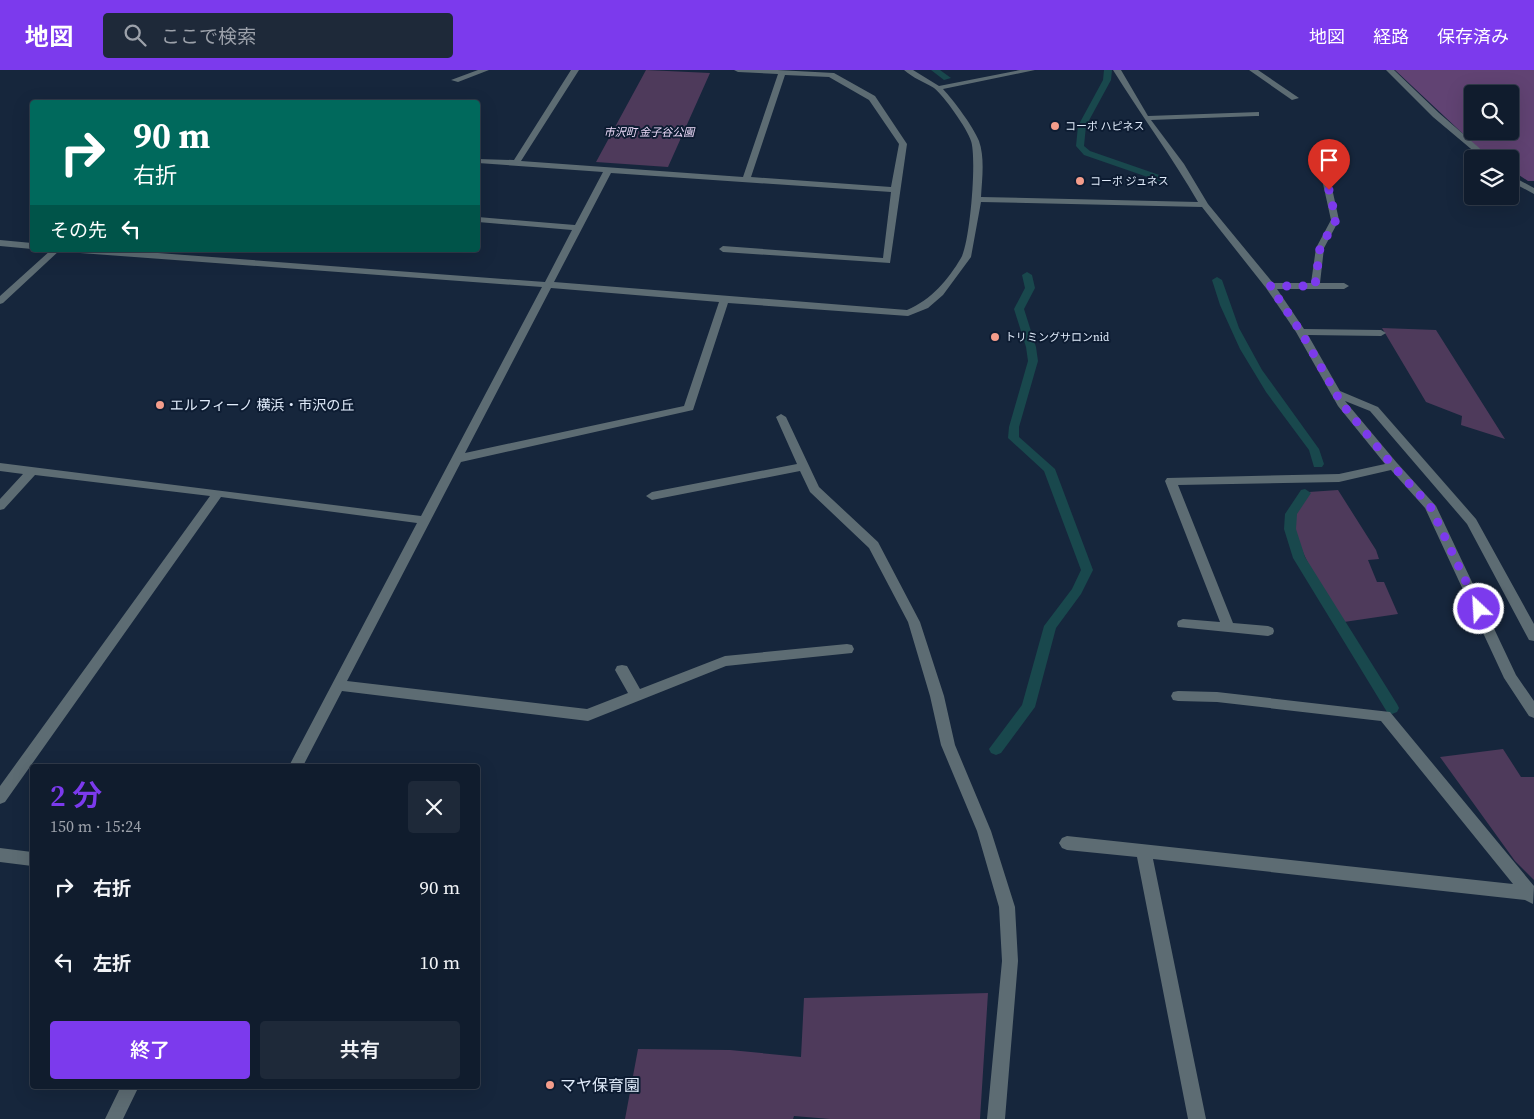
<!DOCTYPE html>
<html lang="ja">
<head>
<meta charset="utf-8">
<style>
  body { margin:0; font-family:"Source Serif 4","Noto Sans JP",serif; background:#1e2939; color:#f1f3f6; height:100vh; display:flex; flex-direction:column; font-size:19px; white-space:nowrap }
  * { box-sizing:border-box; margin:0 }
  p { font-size:16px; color:#9ca1aa }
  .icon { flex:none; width:28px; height:28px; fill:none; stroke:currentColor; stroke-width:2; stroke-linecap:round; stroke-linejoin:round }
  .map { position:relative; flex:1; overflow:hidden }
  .panel { position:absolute; left:30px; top:694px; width:450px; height:325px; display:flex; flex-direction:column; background:#101c2d; border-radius:5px; box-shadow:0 5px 20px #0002,0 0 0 1px #303a49 }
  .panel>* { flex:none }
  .hud { position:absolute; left:30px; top:30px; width:450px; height:152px; border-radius:5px; box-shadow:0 5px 20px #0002,0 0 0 1px #303a49; background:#00695c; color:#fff; overflow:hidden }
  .buttons { position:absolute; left:1464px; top:15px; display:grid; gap:10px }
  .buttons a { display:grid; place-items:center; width:55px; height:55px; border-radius:5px; background:#101c2d; box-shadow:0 5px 20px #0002,0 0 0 1px #303a49; font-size:25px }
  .pin { position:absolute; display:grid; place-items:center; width:42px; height:42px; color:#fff; margin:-51px -21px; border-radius:50% 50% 50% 0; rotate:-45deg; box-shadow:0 0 5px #0007 }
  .pin .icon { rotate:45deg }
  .me { position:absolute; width:55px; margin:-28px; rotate:335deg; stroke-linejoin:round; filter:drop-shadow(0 0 4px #0008) }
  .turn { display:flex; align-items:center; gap:18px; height:105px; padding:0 20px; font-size:22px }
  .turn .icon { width:65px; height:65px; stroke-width:2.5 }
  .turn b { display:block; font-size:35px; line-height:42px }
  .then { display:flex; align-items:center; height:48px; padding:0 20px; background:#0003; gap:10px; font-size:19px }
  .round { display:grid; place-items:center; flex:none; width:52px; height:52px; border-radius:5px; background:#1e2939 }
  .head { display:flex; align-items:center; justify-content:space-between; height:85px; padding:0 20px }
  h1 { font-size:30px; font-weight:600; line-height:38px; color:#7c3aed }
  .button { display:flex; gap:10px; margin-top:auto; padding:10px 20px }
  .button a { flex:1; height:58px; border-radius:5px; background:#7c3aed; color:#fff; font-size:20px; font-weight:600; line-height:58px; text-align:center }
  .button a+a { background:#1e2939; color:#f1f3f6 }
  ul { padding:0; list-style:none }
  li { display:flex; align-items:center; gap:15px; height:75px; padding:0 20px }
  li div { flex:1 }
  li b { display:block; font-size:19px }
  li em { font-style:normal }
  header { display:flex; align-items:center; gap:30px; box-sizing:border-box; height:70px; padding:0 25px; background:#7c3aed; color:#fff }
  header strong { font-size:24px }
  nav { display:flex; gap:28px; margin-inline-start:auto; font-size:18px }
  .search { width:350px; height:45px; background:#1e2939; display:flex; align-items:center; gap:12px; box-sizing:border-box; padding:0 18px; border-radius:5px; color:#9ca1aa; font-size:19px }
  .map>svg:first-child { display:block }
</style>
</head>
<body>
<header>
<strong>地図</strong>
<div class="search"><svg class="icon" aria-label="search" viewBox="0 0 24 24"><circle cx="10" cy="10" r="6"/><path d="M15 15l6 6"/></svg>ここで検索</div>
<nav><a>地図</a><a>経路</a><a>保存済み</a></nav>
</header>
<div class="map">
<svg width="1534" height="1049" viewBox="0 0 1534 1049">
  <rect width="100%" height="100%" fill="#16263c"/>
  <path fill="#4e3a5b" d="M646,0l64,3 -42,94 -72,-5z
    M1382,258l54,2 69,109 -44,-14 1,-9 -36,-14z
    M1338,420l38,60 3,9 -11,1 9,22h7l14,32 -54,8c-15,-22 -55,-81 -49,-108 1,-7 10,-16 14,-22z
    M1503,679l18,28h13v103l-19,-19 -75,-104z
    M988,923l-8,126h-150l-36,-3 -1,3h-168l13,-70 92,1 71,7 3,-59z"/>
  <path fill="#614373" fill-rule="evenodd" d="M1395,0h139v111h-6l-18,-12v-10h-15l-18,-12zM1472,24h38v37h-38z"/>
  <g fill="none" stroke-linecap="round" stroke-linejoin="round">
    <path fill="#19484d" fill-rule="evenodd" d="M931,0h9l11,8 -7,2z
      M1104,0h8l-1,10 -25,46 -2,20 6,5 78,27v4h-6l-78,-27 -8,-9 2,-20 25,-46z
      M1027,202l5,3 3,13 -11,21 12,38 2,14 -19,66v10l36,32 38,101 -12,24 -25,34 -21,79 -34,46 -5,2 -5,-2 -2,-4 33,-44 22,-79 28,-37 9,-19 -37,-99 -36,-33 1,-11 19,-66 -2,-14 -12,-38 11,-21 -3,-13z
      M1217,207l5,3 17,48 23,42 57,79 5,15 -2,3h-8l-5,-17 -43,-58 -26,-43 -20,-44 -8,-25z
      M1305,419l6,4 -14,21 -1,15 9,28 92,147 2,4 -2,4 -5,2 -5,-2 -94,-154 -9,-29 1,-15 16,-24z"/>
    <path fill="#5d6c73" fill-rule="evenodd" d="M478,0h11l-31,12 -7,-2z
      M571,0h8l-58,91 222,16 35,-103 -40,-2 -4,-2h43l57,3 41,23 32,48 -17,119 -167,-11 -4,-3 4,-3 160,12 8,-66 -280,-19 -57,109 353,28c24,-10 41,-30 54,-52 9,-15 16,-100 10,-117 -4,-13 -27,-45 -37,-53 -10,-6 -21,-10 -30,-18h9l26,16 81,-16h15l-92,19c11,12 30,37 36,52 6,17 3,38 2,56l217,5c-26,-45 -57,-87 -85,-132h8l27,46 111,-4v4h-3l-105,4 33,44 24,40 65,79h38l5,-35 15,-28 -13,-59 4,-2 4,2 13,59 -15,28 -4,35h24l5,3 -5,3h-67l27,40 77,1 5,3 -5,3 -73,-1 32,56 38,16 98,112 58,105v17l-5,-1 -62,-116 -97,-113 -25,-10 52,62 39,43 80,169 18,26v17l-5,-2 -25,-38 -79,-170 -34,-38 -52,12 -161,3 55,138 35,3 5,2 1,3 -1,3 -5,2 -90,-9 -1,-3 1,-3 5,-2 37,3 -55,-141 2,-3 172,-4 46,-10 -47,-58 -42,-74 -30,-44 -64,-81 -221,-5 -10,55 -28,38 -15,13 -20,8 -180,-13 -35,107 -232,52 -114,219 240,28 41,-16 -13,-23 2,-4 5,-1 5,1 13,23 85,-33 122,-12 5,1 2,4 -2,4 -126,13 -138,55 -246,-30 -39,75h-14l128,-243 -196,-26 -216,305 -5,2v-18l210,-290 -175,-21 -31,34 -4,1v-11l23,-25 -23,-3v-8l421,53 121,-229 -462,-34 -4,-3h42l427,32 27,-52 -94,-8v-5l97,8 28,-53 -125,-9v-4l36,1zM785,5l44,2 40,23 30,44 -8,43 -140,-10zM551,218l168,14 -35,104 -219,47z
      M1249,0h9l41,28 -7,2z
      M1386,0h8l45,43 53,46h-9l-50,-42z
      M1510,105l24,13v6l-24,-13z
      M0,170l32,3v6l-32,-3z
      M51,180h9l-57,53 -3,1v-8z
      M781,344l5,3 33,70 59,55 42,80 24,74 11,49 36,86 24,76 3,54 -13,158h-18l15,-158 -3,-54 -22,-76 -36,-86 -11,-49 -22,-74 -39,-74 -59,-56 -10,-21 -148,29 -6,-4 6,-4 145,-28 -21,-47z
      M1178,621l39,1 173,20 144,174 -1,18 -8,-4 -372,-41 53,260h-18l-51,-262 -70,-7 -5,-2 -3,-5 3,-5 5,-2 446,48 -132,-163 -164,-19 -39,-1 -5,-1 -2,-4 2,-4z
      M0,778l32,4v14l-32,-4z
      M121,1016h18l-16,33h-18z"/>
  </g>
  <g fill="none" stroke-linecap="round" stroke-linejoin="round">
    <path stroke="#7c3aed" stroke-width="9" stroke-dasharray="0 16.2" d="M1329,120l7,30 -16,28 -5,38h-45l31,46 41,72 51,62 37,40 49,103"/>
  </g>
  <g fill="#f49d8b" stroke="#0d1c32" stroke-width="2">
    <circle cx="1055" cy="56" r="5"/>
    <circle cx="1080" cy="111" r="5"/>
    <circle cx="995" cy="267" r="5"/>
    <circle cx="160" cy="335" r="5"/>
    <circle cx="550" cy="1015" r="5"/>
  </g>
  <g text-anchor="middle" stroke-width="4" stroke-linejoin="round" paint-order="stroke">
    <g font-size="11" fill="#e1ecfb" stroke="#0d1c32" text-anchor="start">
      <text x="1065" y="60">コーポ ハピネス</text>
      <text x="1090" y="115">コーポ ジュネス</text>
      <text x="1005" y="271">トリミングサロンnid</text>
    </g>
    <g font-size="11" font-style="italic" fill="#eddaf9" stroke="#0d1c32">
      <text x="649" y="66">市沢町 金子谷公園</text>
    </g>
    <g font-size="14" fill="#e1ecfb" stroke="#0d1c32" text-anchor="start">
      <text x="170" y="340">エルフィーノ 横浜・市沢の丘</text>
    </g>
    <g font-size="16" fill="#e1ecfb" stroke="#0d1c32" text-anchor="start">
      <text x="560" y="1021">マヤ保育園</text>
    </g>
  </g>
</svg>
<div class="buttons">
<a><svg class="icon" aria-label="search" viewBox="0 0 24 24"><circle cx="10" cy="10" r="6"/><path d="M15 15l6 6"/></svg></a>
<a><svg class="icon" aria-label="layers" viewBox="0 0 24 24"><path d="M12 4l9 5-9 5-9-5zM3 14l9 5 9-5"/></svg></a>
</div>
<div class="pin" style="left:1329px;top:120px;background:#d93025"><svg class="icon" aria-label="arrive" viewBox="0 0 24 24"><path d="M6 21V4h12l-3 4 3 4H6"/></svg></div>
<svg class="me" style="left:1479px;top:539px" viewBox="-20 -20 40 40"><circle r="17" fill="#7c3aed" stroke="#fff" stroke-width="3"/><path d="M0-11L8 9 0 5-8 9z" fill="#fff"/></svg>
<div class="hud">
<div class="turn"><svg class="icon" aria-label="right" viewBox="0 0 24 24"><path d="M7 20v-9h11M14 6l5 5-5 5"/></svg><div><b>90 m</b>右折</div></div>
<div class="then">その先<svg class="icon" aria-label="left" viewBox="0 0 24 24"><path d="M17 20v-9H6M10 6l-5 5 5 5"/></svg></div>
</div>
<section class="panel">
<div class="head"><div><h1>2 分</h1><p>150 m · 15:24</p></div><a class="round"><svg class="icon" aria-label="close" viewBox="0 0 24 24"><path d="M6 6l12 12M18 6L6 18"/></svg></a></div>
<ul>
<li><svg class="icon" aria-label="right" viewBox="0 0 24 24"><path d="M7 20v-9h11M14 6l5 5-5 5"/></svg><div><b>右折</b></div><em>90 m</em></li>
<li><svg class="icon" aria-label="left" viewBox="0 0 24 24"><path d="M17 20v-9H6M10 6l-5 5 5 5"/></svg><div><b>左折</b></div><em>10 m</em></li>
</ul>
<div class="button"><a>終了</a><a>共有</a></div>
</section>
</div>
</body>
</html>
